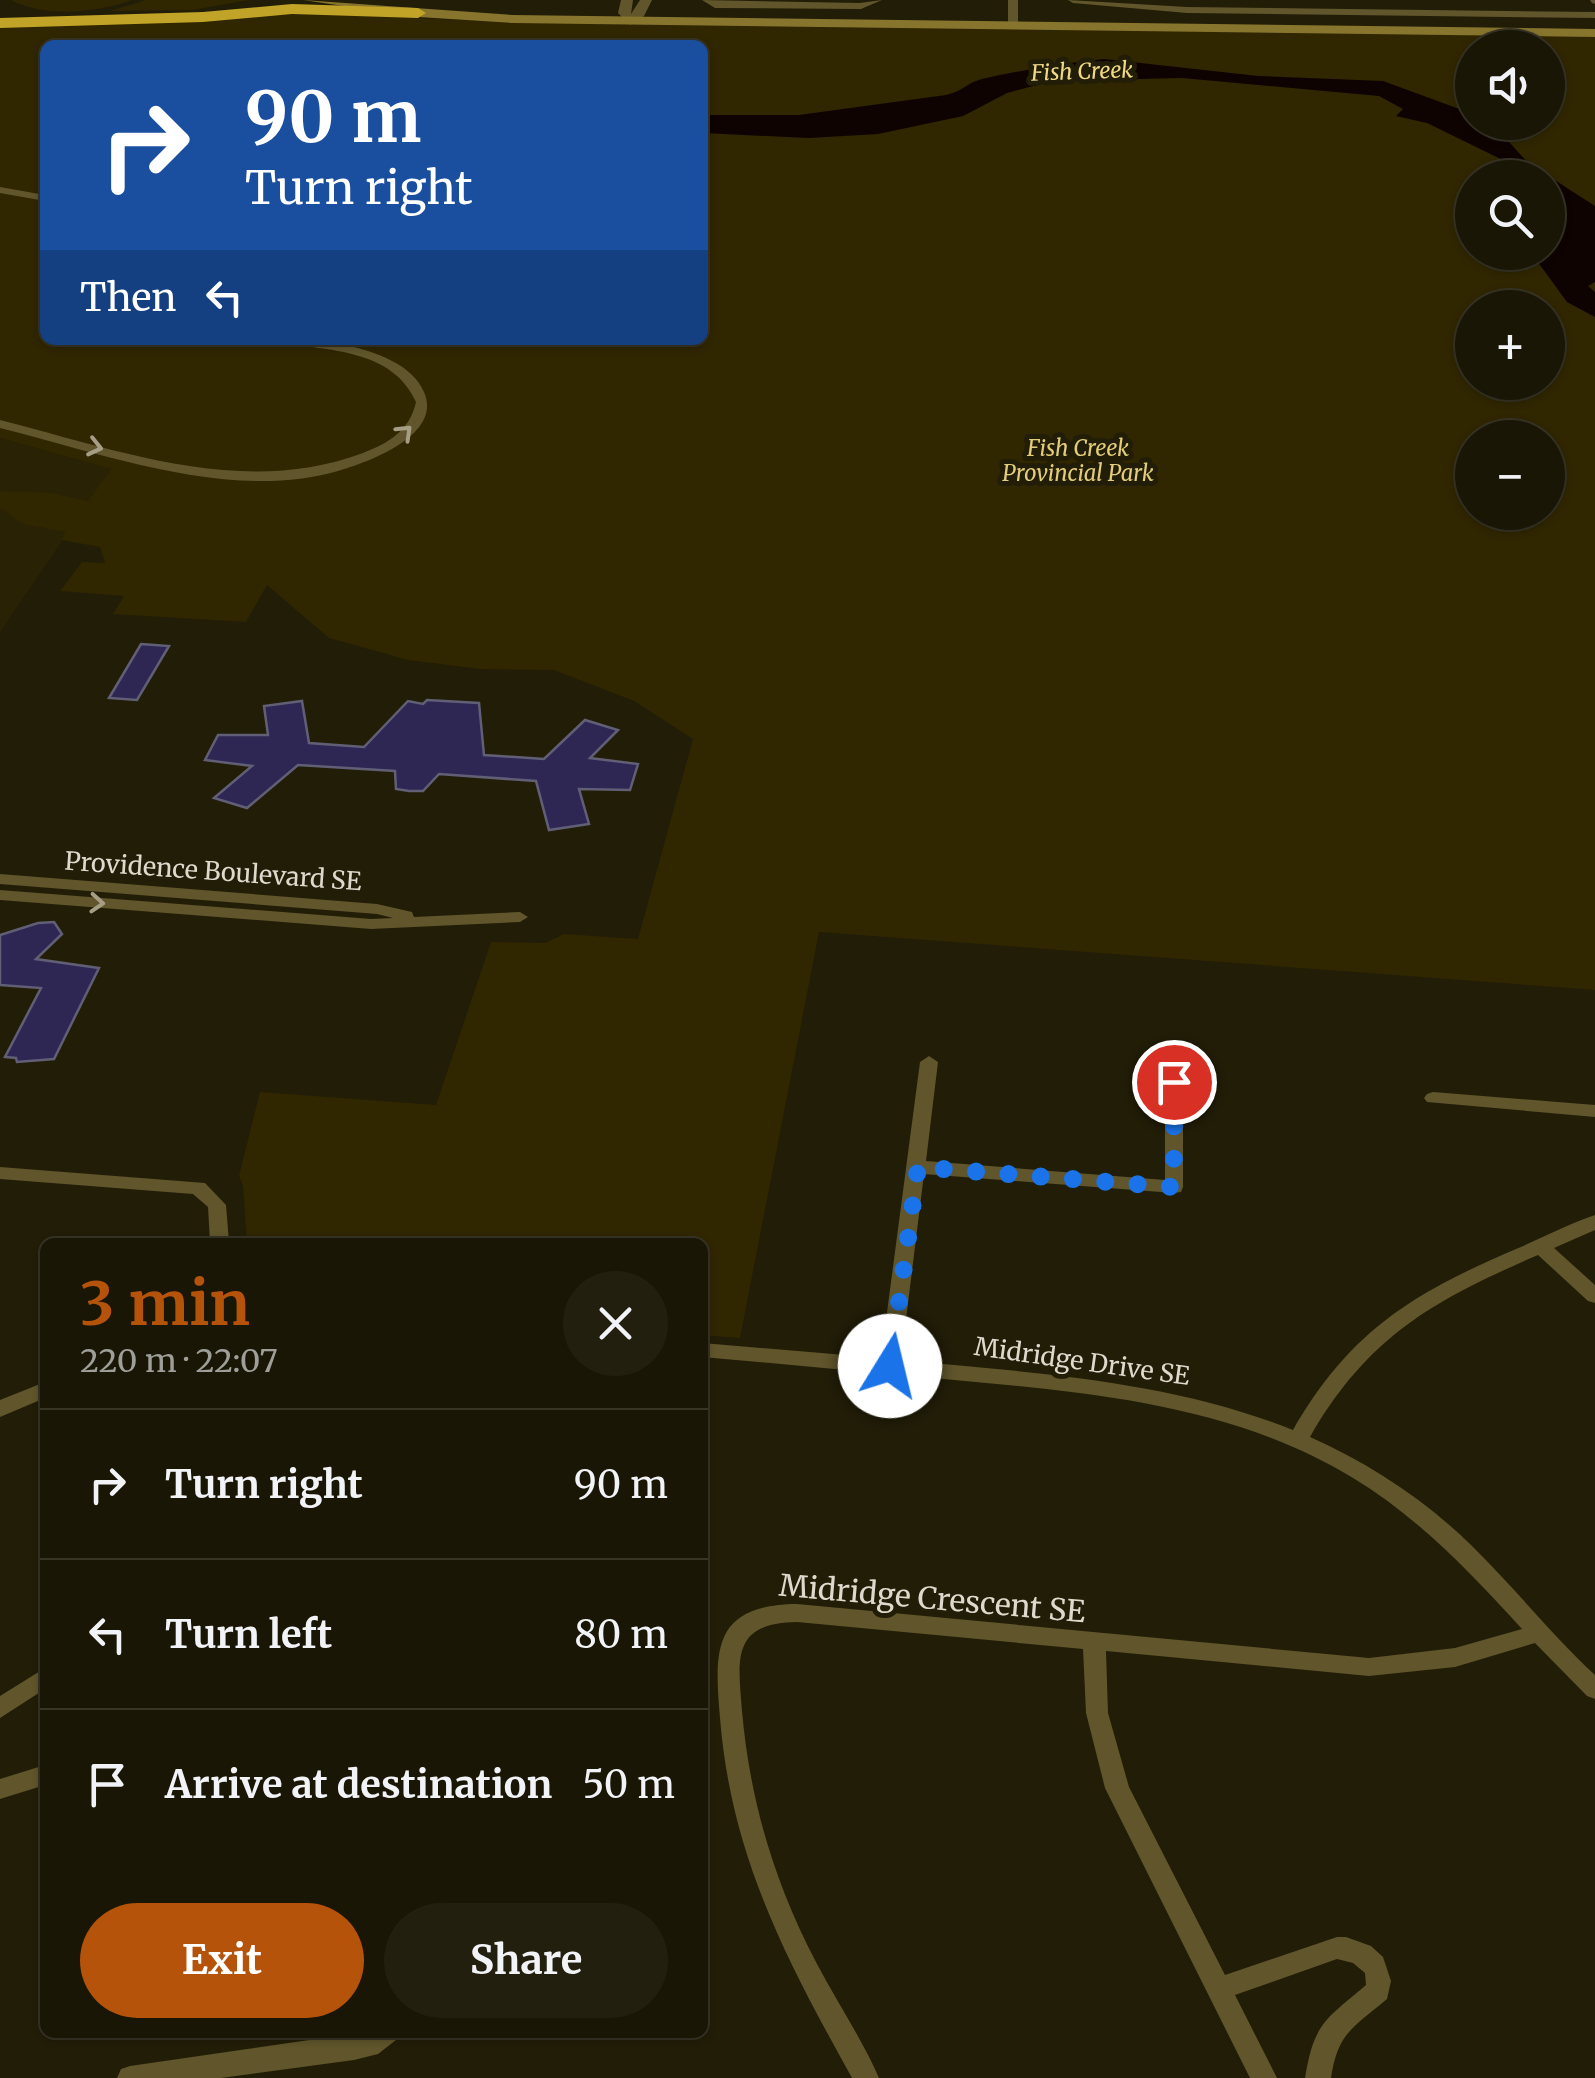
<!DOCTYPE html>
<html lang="en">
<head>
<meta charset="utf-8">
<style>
  body { margin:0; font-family:Merriweather,serif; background:#231f0f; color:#f1f3f6; height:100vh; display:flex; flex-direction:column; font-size:38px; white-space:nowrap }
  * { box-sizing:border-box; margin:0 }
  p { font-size:32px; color:#9f9f9a }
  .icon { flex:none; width:55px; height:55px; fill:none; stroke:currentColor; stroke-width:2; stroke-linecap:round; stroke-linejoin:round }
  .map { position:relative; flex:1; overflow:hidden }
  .details { position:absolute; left:40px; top:1238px; width:668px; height:800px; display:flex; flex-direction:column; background:#1a1605; border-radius:15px; box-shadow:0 2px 8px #0004,0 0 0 2px #383527 }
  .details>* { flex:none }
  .banner { position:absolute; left:40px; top:40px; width:668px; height:305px; border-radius:15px; box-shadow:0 2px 8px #0004,0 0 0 2px #383527; background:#1a4fa0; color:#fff; overflow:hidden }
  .tools { position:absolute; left:1455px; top:30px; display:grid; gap:20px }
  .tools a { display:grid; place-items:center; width:110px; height:110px; border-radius:50%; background:#1a1605; box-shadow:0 2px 8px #0004,0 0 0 2px #383527; font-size:50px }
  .pin { position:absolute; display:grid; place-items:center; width:85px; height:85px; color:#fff; margin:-42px; border:5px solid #fff; border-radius:50%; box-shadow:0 2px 10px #0007 }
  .me { position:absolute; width:110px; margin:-55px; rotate:9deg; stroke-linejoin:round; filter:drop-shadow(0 0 8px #0008) }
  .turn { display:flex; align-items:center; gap:35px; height:210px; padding:0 40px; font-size:45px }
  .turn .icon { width:130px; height:130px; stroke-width:2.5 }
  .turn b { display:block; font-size:70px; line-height:85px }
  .then { display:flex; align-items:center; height:95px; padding:0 40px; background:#0003; gap:20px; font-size:38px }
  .round { display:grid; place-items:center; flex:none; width:105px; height:105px; border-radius:52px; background:#231f0f }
  .summary { display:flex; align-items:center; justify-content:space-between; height:170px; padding:0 40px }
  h1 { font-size:60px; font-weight:700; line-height:75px; color:#b45309 }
  .action { display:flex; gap:20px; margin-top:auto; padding:20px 40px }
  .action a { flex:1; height:115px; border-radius:60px; background:#b45309; color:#fff; font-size:40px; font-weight:700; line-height:115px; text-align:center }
  .action a+a { background:#231f0f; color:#f1f3f6 }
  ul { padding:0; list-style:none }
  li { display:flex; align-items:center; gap:30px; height:150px; padding:0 40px; border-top:2px solid #383527 }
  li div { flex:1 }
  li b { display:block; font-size:38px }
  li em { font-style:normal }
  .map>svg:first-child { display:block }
</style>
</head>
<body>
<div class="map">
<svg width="1595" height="2078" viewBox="0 0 1595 2078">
  <rect width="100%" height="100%" fill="#221d07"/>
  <path fill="#292204" d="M0,438l111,31 -111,163z"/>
  <path fill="#302600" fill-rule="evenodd" d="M11,0h121c-36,13 -86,18 -121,0z
    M146,0h103l-57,10 -82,1z
    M272,12l239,10 1084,14v954l-776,-58 -79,406 -37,-3 -1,-93h-455l-4,-56 -4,-10 21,-84 176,13 55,-163 54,1 19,-9 74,5 55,-200 -59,-38 -80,-31 -75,-1 -71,-9 -79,-22 -62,-53 -21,37 -133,-8 11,-18 -64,-5 22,-29 23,1 -5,-16 -39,-7 5,-8 -43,-8 -23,-16v-16l4,-1 47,2 37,8 23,-32 -111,-31v-411l225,-8zM45,45h657v295h-657zM1472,48h76v74h-76zM1472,178h76v74h-76zM1472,308h76v74h-76zM1472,438h76v74h-76z"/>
  <path fill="#0e0300" d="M1104,59l154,17 125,5 79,29 10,8v4l10,1 19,10 27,30 67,43v76l-7,4 7,6v25l-28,-15 -35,-48 16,-2v-41l9,-4 2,-6 -11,-12v-11l-19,-1 -12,-10 -90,-44 -31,-7 7,-7 -24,-13 -197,-18 -130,3 -45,12 -44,23 -85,18 -69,4 -106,-5v-18h96l147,-20c15,-3 23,-13 36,-16 40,-9 81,-16 122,-20z"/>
  <path fill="#2e2753" stroke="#615f76" stroke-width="2.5" d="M141,644l28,2 -32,54 -28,-2z
    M427,700l52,3 5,52 60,4 41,-39 33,10 -28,28 48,6 -8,26 -51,-1 10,35 -40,6 -13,-49 -97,-7 -16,17h-14l-13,-2 -1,-18 -97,-6 -51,43 -33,-10 38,-32 -47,-6 13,-25h50l-4,-29 38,-5 7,42 55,4 44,-46 15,3z
    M54,922l8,12 -26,25 63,9 -45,91 -37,3 -1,-4 -11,-1 36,-69 -41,-3v-50l38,-12z"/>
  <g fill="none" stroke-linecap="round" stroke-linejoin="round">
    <path fill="#60552b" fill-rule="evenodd" d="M702,0l158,3 22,-3 -21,9 -146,-1z
      M1008,0h10v24l-5,3 -5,-3z
      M1068,0l119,7 408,5v6l-408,-5 -114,-10z
      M1590,0h5v4l-3,-1z
      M0,187l45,8v6l-45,-8z
      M280,340c37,0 79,3 112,21 14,7 26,17 32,31 19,43 -55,70 -86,79 -106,31 -234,-17 -338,-43v-8c118,30 243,78 363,33 26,-10 47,-23 53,-51 -22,-50 -82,-52 -130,-58z
      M0,874l377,30 35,8 2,5 106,-5 8,5 -8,5 -149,7 -371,-29v-10l371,29 22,-1 -16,-4 -377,-30z
      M929,1056l9,6 -12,99 239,19v-98l9,-6 6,2 3,4v105l-2,5 -7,1 -250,-19 -23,186c133,13 267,20 392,70 57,-99 120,-137 223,-181 26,-11 52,-25 79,-34v15l-41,18 41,37v18l-7,-2 -50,-46c-104,45 -170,81 -228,182 59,26 115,63 161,108 43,42 80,89 124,130v24l-8,-3 -52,-53 -80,24 -86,9 -263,-25 2,62 21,74 96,188 112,-38h9l25,9 12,11 8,24 -4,18c-34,29 -49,33 -56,79h-26c9,-55 20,-58 61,-93l-1,-12 -12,-10 -16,-4 -102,36 42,83h-27l-145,-290 -19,-75 -3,-64 -286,-27c-66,1 -59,37 -55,89 8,91 33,173 75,253 20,38 45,75 62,114h-27c-66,-119 -121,-222 -132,-360 -6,-69 -7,-113 77,-114l572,54 86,-10 67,-19c-52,-57 -103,-111 -169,-151 -123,-75 -269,-86 -409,-99 -80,-7 -161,-15 -242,-22v-14l179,15 39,-296z
      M1433,1092l162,13v12l-168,-15 -3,-4 3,-4z
      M0,1167l205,16 21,22 3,37h-19l-2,-35 -15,-13 -193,-15z
      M45,1382v16l-45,19v-17z
      M45,1668v21l-45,29v-22z
      M45,1765v20l-45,14v-20z
      M365,2032h35l-4,8 -18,14 -24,6 -133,18h-104l4,-9 9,-3z"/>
    <path fill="#60552b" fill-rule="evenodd" d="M621,0h12l-2,14 9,-14h12l-8,16 -14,9 -12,-12z"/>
    <path fill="#87752d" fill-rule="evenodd" d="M303,0l209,15 1083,14v8l-1083,-14 -94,-6z"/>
    <path fill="#c0a327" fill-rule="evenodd" d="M292,4l126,4 8,5 -8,5 -126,-4 -89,8 -203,6v-10l203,-6z"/>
  </g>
  <defs><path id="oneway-chevron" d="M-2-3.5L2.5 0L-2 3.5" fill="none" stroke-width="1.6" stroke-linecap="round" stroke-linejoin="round" transform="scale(2.5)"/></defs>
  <g stroke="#a59e84">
    <use href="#oneway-chevron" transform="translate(405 432) rotate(-44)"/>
    <use href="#oneway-chevron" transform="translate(95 447) rotate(13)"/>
    <use href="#oneway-chevron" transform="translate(97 903) rotate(4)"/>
  </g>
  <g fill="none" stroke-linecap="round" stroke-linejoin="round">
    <path stroke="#1a73e8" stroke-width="18" stroke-dasharray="0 32.4" d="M890,1366l28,-199 256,20v-105"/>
  </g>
  <g text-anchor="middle" stroke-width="10" stroke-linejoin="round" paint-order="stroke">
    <g font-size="22" font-style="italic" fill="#f0d985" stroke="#221d07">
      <text transform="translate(1082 71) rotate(-2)" y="8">Fish Creek</text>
    </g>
    <g font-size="22" font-style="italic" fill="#e3cd79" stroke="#221d07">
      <text x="1078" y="456">Fish Creek<tspan x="1078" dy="25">Provincial Park</tspan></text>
    </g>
    <g font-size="25" fill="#dddacd" stroke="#221d07">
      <text transform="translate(213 871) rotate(4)" y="9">Providence Boulevard SE</text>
      <text transform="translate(1082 1361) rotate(8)" y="9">Midridge Drive SE</text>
    </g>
    <g font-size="30" fill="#dddacd" stroke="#221d07">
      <text transform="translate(932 1599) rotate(5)" y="10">Midridge Crescent SE</text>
    </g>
  </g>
</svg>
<div class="tools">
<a><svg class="icon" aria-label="sound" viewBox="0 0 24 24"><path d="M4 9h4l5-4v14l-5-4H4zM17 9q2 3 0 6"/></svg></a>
<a><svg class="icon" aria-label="search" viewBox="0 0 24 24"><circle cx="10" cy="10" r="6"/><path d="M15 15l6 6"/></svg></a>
<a>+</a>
<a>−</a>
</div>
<div class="pin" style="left:1174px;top:1082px;background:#d93025"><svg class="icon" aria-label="arrive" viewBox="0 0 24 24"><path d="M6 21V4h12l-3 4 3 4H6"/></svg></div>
<svg class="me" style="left:890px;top:1366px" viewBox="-20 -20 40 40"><circle r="19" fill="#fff"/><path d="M0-13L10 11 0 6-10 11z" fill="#1a73e8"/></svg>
<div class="banner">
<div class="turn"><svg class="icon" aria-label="right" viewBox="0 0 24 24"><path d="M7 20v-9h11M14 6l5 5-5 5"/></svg><div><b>90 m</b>Turn right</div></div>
<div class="then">Then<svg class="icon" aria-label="left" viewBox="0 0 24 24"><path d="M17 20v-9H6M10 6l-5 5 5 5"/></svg></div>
</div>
<section class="details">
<div class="summary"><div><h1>3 min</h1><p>220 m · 22:07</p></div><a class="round"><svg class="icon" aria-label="close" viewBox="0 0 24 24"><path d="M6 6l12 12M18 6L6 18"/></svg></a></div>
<ul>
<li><svg class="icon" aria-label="right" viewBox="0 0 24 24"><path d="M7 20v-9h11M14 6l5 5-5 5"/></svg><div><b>Turn right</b></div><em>90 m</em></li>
<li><svg class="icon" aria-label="left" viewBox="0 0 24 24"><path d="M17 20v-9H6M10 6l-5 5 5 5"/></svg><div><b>Turn left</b></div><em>80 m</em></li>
<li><svg class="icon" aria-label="arrive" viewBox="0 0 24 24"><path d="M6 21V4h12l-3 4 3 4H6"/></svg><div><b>Arrive at destination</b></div><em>50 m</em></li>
</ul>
<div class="action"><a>Exit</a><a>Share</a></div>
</section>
</div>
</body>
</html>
